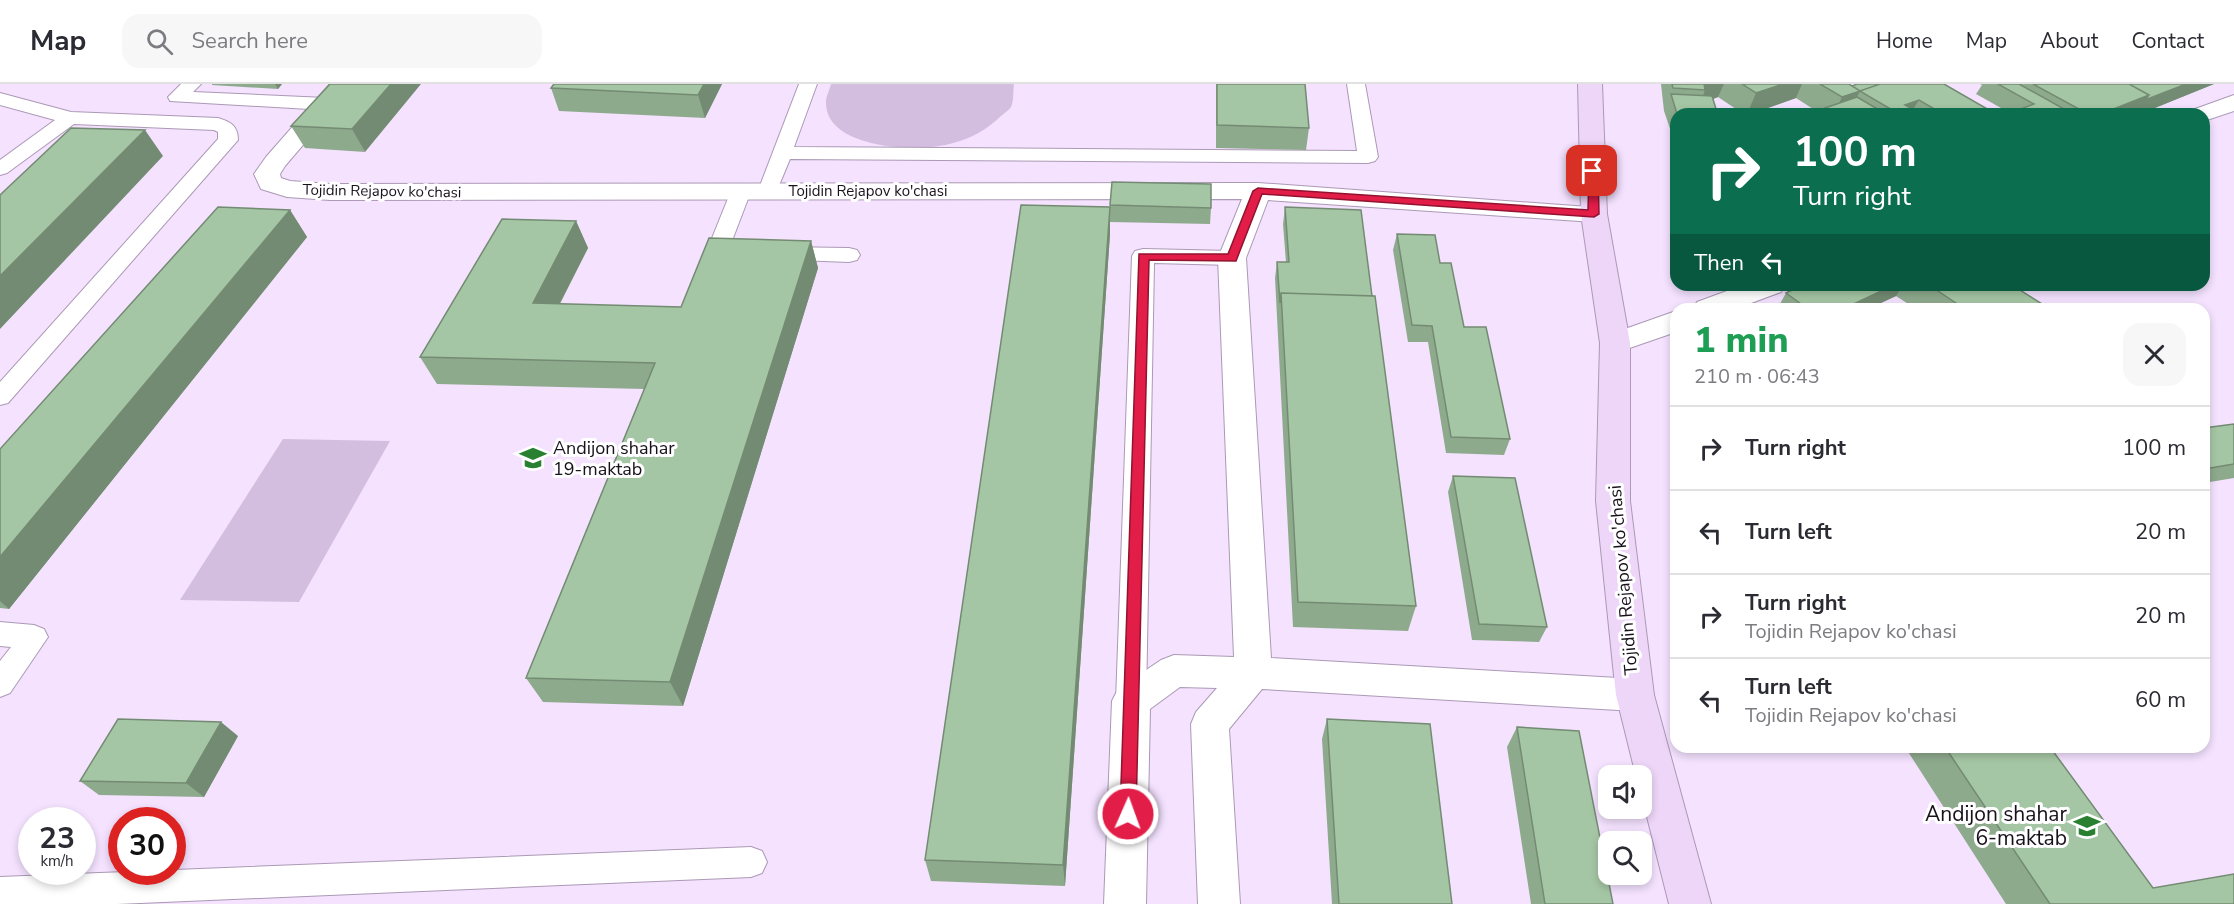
<!DOCTYPE html>
<html lang="en">
<head>
<meta charset="utf-8">
<style>
  body { margin:0; font-family:"Nunito Sans",sans-serif; background:#f7f7f7; color:#2b2b33; height:100vh; display:flex; flex-direction:column; font-size:22px; white-space:nowrap }
  * { box-sizing:border-box; margin:0 }
  p { font-size:20px; color:#7c7c81 }
  .icon { flex:none; width:33px; height:33px; fill:none; stroke:currentColor; stroke-width:2; stroke-linecap:round; stroke-linejoin:round }
  .map { position:relative; flex:1; overflow:hidden }
  .panel { position:absolute; left:1670px; top:219px; width:540px; height:450px; display:flex; flex-direction:column; background:#fff; border-radius:18px; box-shadow:0 3px 9px #0003 }
  .panel>* { flex:none }
  .guide { position:absolute; left:1670px; top:24px; width:540px; height:183px; border-radius:18px; box-shadow:0 3px 9px #0003; background:#0b6e4f; color:#fff; overflow:hidden }
  .buttons { position:absolute; left:1598px; top:681px; display:grid; gap:12px }
  .buttons a { display:grid; place-items:center; width:54px; height:54px; border-radius:12px; background:#fff; box-shadow:0 3px 9px #0003; font-size:30px }
  .speed { position:absolute; left:18px; top:723px; display:flex; gap:12px; font-size:30px; font-weight:700; text-align:center }
  .speed>* { display:grid; place-content:center; width:78px; height:78px; border-radius:50%; background:#fff; box-shadow:0 3px 9px #0003; line-height:1 }
  .speed small { font-size:15px; font-weight:400 }
  .speed .limit { border:9px solid #d22; background:#fff; color:#111 }
  .pin { position:absolute; display:grid; place-items:center; width:51px; height:51px; color:#fff; margin:-26px; border-radius:12px; box-shadow:0 3px 9px #0006 }
  .me { position:absolute; width:66px; margin:-33px; rotate:2deg; stroke-linejoin:round; filter:drop-shadow(0 0 4px #0008) }
  .turn { display:flex; align-items:center; gap:21px; height:126px; padding:0 24px; font-size:27px }
  .turn .icon { width:78px; height:78px; stroke-width:2.5 }
  .turn b { display:block; font-size:42px; line-height:51px }
  .then { display:flex; align-items:center; height:57px; padding:0 24px; background:#0003; gap:12px; font-size:22px }
  .round { display:grid; place-items:center; flex:none; width:63px; height:63px; border-radius:18px; background:#f7f7f7 }
  .head { display:flex; align-items:center; justify-content:space-between; height:102px; padding:0 24px }
  h1 { font-size:36px; font-weight:800; line-height:45px; color:#1e9e55 }
  ul { padding:0; list-style:none }
  li { display:flex; align-items:center; gap:18px; height:84px; padding:0 24px; border-top:2px solid #e1e1e2 }
  li div { flex:1 }
  li b { display:block; font-size:22px }
  li em { font-style:normal }
  header { display:flex; align-items:center; gap:36px; box-sizing:border-box; height:84px; padding:0 30px; background:#fff; border-bottom:2px solid #e1e1e2 }
  header strong { font-size:28px }
  nav { display:flex; gap:33px; margin-inline-start:auto; font-size:21px }
  .search { width:420px; height:54px; background:#f7f7f7; display:flex; align-items:center; gap:15px; box-sizing:border-box; padding:0 21px; border-radius:18px; color:#7c7c81; font-size:22px }
  .map>svg:first-child { display:block }
</style>
</head>
<body>
<header>
<strong>Map</strong>
<div class="search"><svg class="icon" aria-label="search" viewBox="0 0 24 24"><circle cx="10" cy="10" r="6"/><path d="M15 15l6 6"/></svg>Search here</div>
<nav><a>Home</a><a>Map</a><a>About</a><a>Contact</a></nav>
</header>
<div class="map">
<svg width="2234" height="820" viewBox="0 0 2234 820">
  <rect width="100%" height="100%" fill="#f4e2ff"/>
  <path fill="#d3bedf" d="M831,0h183c-1,6 0,17 -3,23 -2,3 -8,7 -10,9 -15,14 -29,22 -48,27 -32,10 -128,7 -127,-41 0,-6 4,-13 5,-18z
    M283,355l107,2 -91,161 -119,-2z"/>
  <g fill="none" stroke-linecap="round" stroke-linejoin="round">
    <g stroke="#ab99b5" stroke-width="2">
      <path id="lane" d="M181,0h20l-8,8 133,6 7,2 2,4 -2,4 -7,2 -156,-9 -2,-4z
        M799,0h18l-23,63 563,4 -10,-67h18l13,73 -3,4 -7,2 -578,-4 -15,36h-14l-3,-4z
        M0,9l71,19 147,6c13,4 20,8 20,22l-230,263 -8,2v-23l218,-243v-7l-4,-2 -140,-6 -67,49 -7,2v-15l55,-40 -55,-15z
        M741,101l7,2 3,4 -21,55 12,2 3,5 -3,5 -8,2 -25,-2 -3,-5 25,-62 3,-4z
        M780,163l69,1 8,2 3,5 -3,5 -8,2 -77,-3 -3,-5 3,-5z
        M1143,165l89,2 8,2 3,5 -3,5 -8,2 -78,-2 -8,438 -5,9 -10,4 -10,-4 -5,-9 16,-445 3,-5z
        M0,538l34,3 10,4 4,8 -38,56 -10,4v-36l11,-14 -11,-1z
        M751,763l11,4 5,11 -5,11 -11,4 -634,27h-117v-27z"/>
    </g>
    <g stroke="#ab99b5" stroke-width="2">
      <path id="street" d="M330,0h25l-70,82 -5,8 1,4 9,3 40,3 928,-1 345,25 4,6 -4,6 -9,2 -326,-22 -22,58 25,400 364,21 13,4 6,12 -6,12 -13,4 -373,-22 -33,40 11,175h-42l-7,-180 5,-12 21,-24 -37,-1 -30,22 -4,195h-42l8,-203 6,-12 43,-29 13,-5 60,2 -16,-399 24,-59 -912,1 -43,-3 -26,-8 -7,-15 12,-17z
        M2234,11v16l-30,10v-7h-12l3,-5z
        M1743,201h42l-4,7 -46,17h-42l4,-7z
        M1676,227v21l-61,21 -10,-3 -5,-7 5,-7z"/>
    </g>
    <g stroke="#ab99b5" stroke-width="2">
      <path id="secondary" d="M1578,0h24l5,130 23,129v158l24,194 57,209h-42l-28,-111v-17h-5l-20,-81 -20,-194 4,-158 -19,-129z"/>
    </g>
    <use href="#lane" fill="#fff" fill-rule="evenodd"/>
    <use href="#street" fill="#fff" fill-rule="evenodd"/>
    <use href="#secondary" fill="#edd6f8" fill-rule="evenodd"/>
  </g>
  <path fill="#8eaa8d" fill-rule="evenodd" d="M212,0h70l-4,5 -66,-4z
    M330,0l35,68 -60,-4 -14,-22z
    M554,0h168l-17,34 -146,-7 -8,-23z
    M1216,0h89l4,44 -3,22 -90,-2z
    M1661,0h188l3,2 144,28h-175l-25,-16 -43,15 9,1h-86v32l-12,-35zM1718,13l24,16 -25,-1 -4,-13z
    M1980,0h234l-74,30h-132l2,-1 -34,-19 6,-9z
    M1110,121l101,3 -1,16 -100,-2z
    M1110,123v27l-45,652 -134,-5 -6,-21z
    M1285,123l87,89 44,310 -8,25 -115,-4 -18,-349 2,-16h9l-3,-38z
    M290,126l17,27 -298,372 -9,-1v-159z
    M576,137l12,27 -28,56 121,3 130,-66 7,27 -135,438 -140,-4 -17,-24 118,-289 -207,-5 -17,-27z
    M1397,150l43,29 24,64 46,112 -6,16 -58,-2 -18,-111h-20l-15,-92z
    M1803,201h209l38,24h-134l-20,-13 -28,13h-91l9,-16z
    M2234,340v54l-30,5v-55z
    M1453,392l94,151 -8,15 -67,-2 -24,-148z
    M1327,635l125,185h-120l-10,-165z
    M1517,643l96,177h-82l-24,-157z
    M238,652l-34,61 -105,-2 -19,-14z
    M1905,663h145l103,141 81,16h-228z"/>
  <path fill="#748b73" d="M275,0h7l-4,5z
    M391,0h30l-56,68 -13,-23z
    M704,0h18l-17,34 -7,-23z
    M1704,0h20l-6,13 -18,7 5,-14z
    M1783,0h19l-6,14 -45,16h-4l9,-21z
    M2186,0h28l-74,30h-5l10,-14z
    M1860,7l-11,22 -15,1 8,-17z
    M2149,11l-14,19h-34z
    M1919,16l-9,14 -5,-9z
    M145,46l18,26 -163,173v-53z
    M1110,123v27l-45,652 -2,-21z
    M290,126l17,27 -298,372 -9,-8v-44z
    M576,137l12,27 -42,82 -13,-27z
    M811,157l7,27 -135,438 -13,-24z
    M1894,201h9l-7,11 -28,13h-25z
    M221,638l17,14 -34,61 -18,-14z"/>
  <path fill="#a5c6a4" stroke="#748b73" stroke-width="1.5" d="M330,0h61l-39,45 -61,-3z
    M554,0h150l-6,11 -147,-7z
    M1217,0h88l4,44 -92,-3z
    M1672,0h32l1,6 -32,-2z
    M1742,0h41l-27,9z
    M1820,0h29l11,7 20,-7h64l52,30h-53l-24,-14 -14,5 16,9h-22l-39,-23 -18,6z
    M1857,0h23l-20,7 -8,-5z
    M1998,0h21l54,30h-65l26,-10z
    M2033,0h96l20,11 -48,19h-13z
    M2129,0h57l-41,16 4,-5z
    M1671,10l41,2 5,16 45,2h-85z
    M1857,13l29,17h-52l-9,-6z
    M71,44l74,2 -145,146v-81z
    M1112,98l99,2v24l-101,-3z
    M1021,121l89,2 -47,658 -138,-5z
    M218,123l72,3 -290,347v-108z
    M1285,123l76,3 11,86 -91,-3 -1,10 -3,-41h12z
    M502,135l74,2 -43,82 148,4 28,-69 102,3 -141,441 -144,-4 129,-315 -235,-6z
    M1397,150l38,1 5,28h11l13,64h22l24,112 -59,-2 -19,-111 -20,-1z
    M1803,201h91l-51,24h-35l-22,-16z
    M1929,201h83l38,24h-85z
    M1281,209l94,3 41,310 -118,-4z
    M2234,340v40l-30,5v-41z
    M1453,392l62,2 32,149 -68,-3z
    M118,635l103,3 -35,61 -106,-2z
    M1327,635l103,5 22,180h-113z
    M1517,643l62,4 34,173h-68z
    M1945,663h105l103,141 81,-14v30h-184z"/>
  <path fill="#e11d48" stroke="#92132f" stroke-width="1.5" d="M1589,84h7l2,3 1,43 -5,3 -332,-23 -26,67 -87,-1 -13,554 -2,5 -6,2 -6,-2 -2,-5 19,-560h89l25,-63 5,-3 330,22z"/>
  <defs>
    <g id="school-bare" transform="scale(2.07)"><path d="M0-5L7-2L0 1L-7-2ZM-4 1L0 2.5L4 1V4Q0 6-4 4Z" fill="#288030" stroke="#fff" stroke-width="2.5" paint-order="stroke"/></g>
  </defs>
  <g fill-rule="evenodd">
    <use href="#school-bare" x="533" y="374"/>
    <use href="#school-bare" x="2087" y="742"/>
  </g>
  <g text-anchor="middle" stroke-width="6" stroke-linejoin="round" paint-order="stroke">
    <g font-size="15" fill="#18111b" stroke="#fff">
      <text transform="translate(382 107) rotate(1)" y="5">Tojidin Rejapov ko'chasi</text>
      <text x="868" y="112">Tojidin Rejapov ko'chasi</text>
    </g>
    <g font-size="18" fill="#18111b" stroke="#fff" text-anchor="start">
      <text x="553" y="370">Andijon shahar<tspan x="553" dy="21">19-maktab</tspan></text>
    </g>
    <g font-size="18" fill="#18111b" stroke="#fff">
      <text transform="translate(1623 496) rotate(-95)" y="6">Tojidin Rejapov ko'chasi</text>
    </g>
    <g font-size="21" fill="#18111b" stroke="#fff" text-anchor="end">
      <text x="2067" y="737">Andijon shahar<tspan x="2067" dy="24">6-maktab</tspan></text>
    </g>
  </g>
</svg>
<div class="buttons">
<a><svg class="icon" aria-label="sound" viewBox="0 0 24 24"><path d="M4 9h4l5-4v14l-5-4H4zM17 9q2 3 0 6"/></svg></a>
<a><svg class="icon" aria-label="search" viewBox="0 0 24 24"><circle cx="10" cy="10" r="6"/><path d="M15 15l6 6"/></svg></a>
</div>
<div class="speed"><div>23<small>km/h</small></div><div class="limit">30</div></div>
<div class="pin" style="left:1592px;top:87px;background:#d93025"><svg class="icon" aria-label="arrive" viewBox="0 0 24 24"><path d="M6 21V4h12l-3 4 3 4H6"/></svg></div>
<svg class="me" style="left:1128px;top:730px" viewBox="-20 -20 40 40"><circle r="17" fill="#e11d48" stroke="#fff" stroke-width="3"/><path d="M0-11L8 9 0 5-8 9z" fill="#fff"/></svg>
<div class="guide">
<div class="turn"><svg class="icon" aria-label="right" viewBox="0 0 24 24"><path d="M7 20v-9h11M14 6l5 5-5 5"/></svg><div><b>100 m</b>Turn right</div></div>
<div class="then">Then<svg class="icon" aria-label="left" viewBox="0 0 24 24"><path d="M17 20v-9H6M10 6l-5 5 5 5"/></svg></div>
</div>
<section class="panel">
<div class="head"><div><h1>1 min</h1><p>210 m · 06:43</p></div><a class="round"><svg class="icon" aria-label="close" viewBox="0 0 24 24"><path d="M6 6l12 12M18 6L6 18"/></svg></a></div>
<ul>
<li><svg class="icon" aria-label="right" viewBox="0 0 24 24"><path d="M7 20v-9h11M14 6l5 5-5 5"/></svg><div><b>Turn right</b></div><em>100 m</em></li>
<li><svg class="icon" aria-label="left" viewBox="0 0 24 24"><path d="M17 20v-9H6M10 6l-5 5 5 5"/></svg><div><b>Turn left</b></div><em>20 m</em></li>
<li><svg class="icon" aria-label="right" viewBox="0 0 24 24"><path d="M7 20v-9h11M14 6l5 5-5 5"/></svg><div><b>Turn right</b><p>Tojidin Rejapov ko'chasi</p></div><em>20 m</em></li>
<li><svg class="icon" aria-label="left" viewBox="0 0 24 24"><path d="M17 20v-9H6M10 6l-5 5 5 5"/></svg><div><b>Turn left</b><p>Tojidin Rejapov ko'chasi</p></div><em>60 m</em></li>
</ul>
</section>
</div>
</body>
</html>
